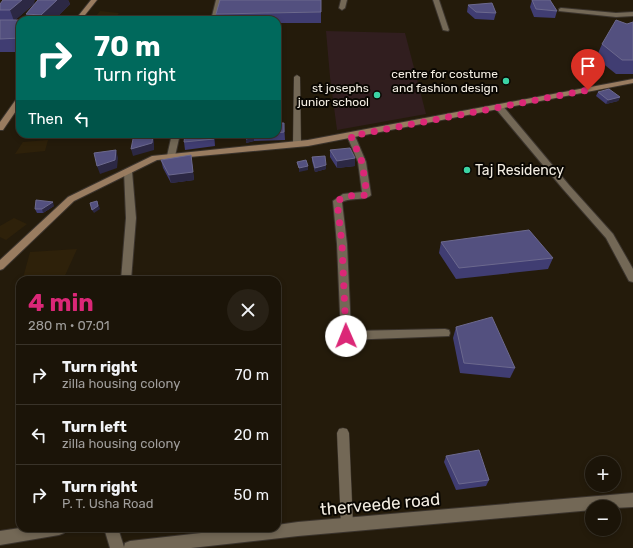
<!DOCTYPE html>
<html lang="en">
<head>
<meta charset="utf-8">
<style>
  body { margin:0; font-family:Rubik,sans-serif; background:#282116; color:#f1f3f6; height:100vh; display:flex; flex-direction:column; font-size:15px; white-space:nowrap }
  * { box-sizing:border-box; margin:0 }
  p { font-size:13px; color:#a09e9c }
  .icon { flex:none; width:22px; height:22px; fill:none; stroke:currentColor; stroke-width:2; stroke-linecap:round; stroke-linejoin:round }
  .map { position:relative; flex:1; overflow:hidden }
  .drawer { position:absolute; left:16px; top:276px; width:265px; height:256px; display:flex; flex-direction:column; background:#1b1408; border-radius:12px; box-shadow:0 2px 6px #0003,0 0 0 1px #393329 }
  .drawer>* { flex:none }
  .banner { position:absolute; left:16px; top:16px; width:265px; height:122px; border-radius:12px; box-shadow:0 2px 6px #0003,0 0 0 1px #393329; background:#00695c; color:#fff; overflow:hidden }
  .tools { position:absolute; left:585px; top:456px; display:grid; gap:8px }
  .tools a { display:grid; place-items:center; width:36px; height:36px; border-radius:50%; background:#1b1408; box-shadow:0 2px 6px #0003,0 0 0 1px #393329; font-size:20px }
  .pin { position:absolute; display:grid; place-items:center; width:34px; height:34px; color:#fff; margin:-41px -17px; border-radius:50% 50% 50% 0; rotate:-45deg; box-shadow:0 0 4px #0007 }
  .pin .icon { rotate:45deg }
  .me { position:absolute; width:44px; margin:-22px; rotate:359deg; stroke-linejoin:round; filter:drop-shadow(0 0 3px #0008) }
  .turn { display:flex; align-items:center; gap:14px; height:84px; padding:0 12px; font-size:18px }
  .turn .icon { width:52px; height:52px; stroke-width:2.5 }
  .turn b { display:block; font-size:28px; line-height:34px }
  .then { display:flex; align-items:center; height:38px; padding:0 12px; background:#0003; gap:8px; font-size:15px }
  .round { display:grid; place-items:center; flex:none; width:42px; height:42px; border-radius:21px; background:#282116 }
  .headline { display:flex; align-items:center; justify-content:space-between; height:68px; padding:0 12px }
  h1 { font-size:24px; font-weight:700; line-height:30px; color:#db2777 }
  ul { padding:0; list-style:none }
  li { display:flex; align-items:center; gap:12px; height:60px; padding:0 12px; border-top:1px solid #393329 }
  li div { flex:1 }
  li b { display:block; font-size:15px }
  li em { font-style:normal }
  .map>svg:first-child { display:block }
</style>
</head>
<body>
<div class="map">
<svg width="633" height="548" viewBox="0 0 633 548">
  <rect width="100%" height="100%" fill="#241b0b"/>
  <path fill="#2e210a" d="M100,11l19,2 -5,7h-21z
    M48,140l-3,11 -30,3 8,-12z
    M14,218l13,6 -21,16 -6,-3v-11z
    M77,249l-14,31 -40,-2 7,-26z"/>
  <path fill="#311e1f" d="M326,31l79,2 21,81 -89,16 -7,-53z"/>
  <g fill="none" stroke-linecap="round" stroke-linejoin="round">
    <g stroke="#3b342d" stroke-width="1">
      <path id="lane" d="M297,75l3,2 1,67 -4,2 -4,-2 1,-67z
        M343,428l4,1 2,4 4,92 -2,4 -4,2 -4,-2 -2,-4 -4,-92 2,-4z"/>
    </g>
    <g stroke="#3b342d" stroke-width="2">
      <path id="street" d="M216,0h6l-5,20h-6z
        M341,0h6l-2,8 -3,2 -3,-2z
        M433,0h6l10,30 -1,1 -5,-1z
        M561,8l55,5 17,-1v4l-17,1 -57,-6v-2z
        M496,105h6l67,80 44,49 20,35v13l-4,-1 -23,-43 -43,-49 -67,-80z
        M172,134h8l-5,22 -4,3 -4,-3z
        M348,134h6l1,2 11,26 5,33c-5,6 -20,2 -29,7l5,42 4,87 94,-2 4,1 1,3 -1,3 -103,4 -4,-1 -1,-3 -4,-92 -4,-43 10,-7 19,-2 -4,-30 -11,-26z
        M128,168l4,3 4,47 -5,62h-10l5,-62 -2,-47z
        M633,493v14l-19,1v-1h-22v3l-294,26 -107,12h-81l-6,-20h14l6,19 1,-4 5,-2 116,-13h31v-3l21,-3z
        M20,528h46l-2,5 -5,2 -59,10v-14z"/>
    </g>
    <g stroke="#3b342d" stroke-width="2">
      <path id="secondary" d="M91,0h6l-16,20h-6z
        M633,79v4l-325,63 -151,14 -83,41 -71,68 -3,1v-10l68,-63 84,-41 156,-16z
        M17,98h3v7l-17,25h-3v-8z"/>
    </g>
    <use href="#lane" fill="#736856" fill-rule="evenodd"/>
    <use href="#street" fill="#736856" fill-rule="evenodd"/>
    <use href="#secondary" fill="#997c60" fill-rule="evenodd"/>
  </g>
  <path fill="#403d72" d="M38,0h30l2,4 -16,16h-26l-2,-6z
    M532,0h18l7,11 -2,7 -21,-1 -4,-10z
    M0,4h34l-19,16h5v32h-20z
    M468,5l28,8 -2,7 -19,-1 -8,-7z
    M321,12v11h-44v-3h-60l-1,-6z
    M633,22v52h-17l-20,-16 6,-14 25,-20z
    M598,92l22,5 -2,4 -12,3 -10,-8z
    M277,123h7l1,17 -31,1 -8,2v-4l1,-5h30z
    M215,134v12l-30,4 -1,-8z
    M330,150l25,8v8l-18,2 -7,-11z
    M312,157l14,12 -11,3 -3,-11z
    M161,160l31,3 2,17 -23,3 -8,-15z
    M54,206l-11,7h-6l-2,-4z
    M441,242l112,16 -5,11 -92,10 -17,-26z
    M456,327l59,41 -5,10 -50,-5 -7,-35z
    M446,456l43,24 -3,6 -30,4 -12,-28z"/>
  <path fill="#2c2844" d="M22,0h13l-1,4 -20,17 -4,-11z
    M57,0h11l2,4 -16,16h-11l-2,-5z
    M620,97l-2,4 -12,3 2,-4z
    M153,134l1,7v9l-21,6 -2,-7z
    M214,134h1v12l-1,-7z
    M254,137v4l-8,2v-4z
    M116,150l2,8 -1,10 -17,6 -3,-8z
    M191,155l3,25 -23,3 -2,-8z
    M355,158v8l-18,2v-7z
    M326,165v4l-11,3v-4z
    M308,166v4l-9,2v-4z
    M97,201l3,8 -6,4 -2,-3z
    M53,202l1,4 -11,7 -1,-4z"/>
  <path fill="#53507f" stroke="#6c698e" d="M3,0h19l-12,10h-10v-6z
    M38,0h19l-16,15 -15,-1z
    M220,0h101v12l-105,2z
    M532,0h18l7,11 -21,-2z
    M492,3l4,10 -20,-1 -8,-7z
    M0,20h20v18l-20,1z
    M616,20l11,4 6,-2v38h-11l-20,-16z
    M609,89l11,8 -12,3 -10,-8z
    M277,123h7v9l-7,1z
    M134,134h19l-1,9 -21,6z
    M185,134h29v5l-30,3z
    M247,134h7v3l-8,2z
    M350,148l5,10 -18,3 -7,-11z
    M116,150l-1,10 -18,6 -3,-13z
    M191,155l2,17 -24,3 -8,-15z
    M325,156l1,9 -11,3 -3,-11z
    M306,160l2,6 -9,2 -2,-6z
    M36,200l17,2 -11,7h-7z
    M97,201l1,5 -6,4 -2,-7z
    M529,230l24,28 -94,10 -18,-26z
    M492,317l23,51 -51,-5 -8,-36z
    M479,450l10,30 -30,4 -13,-28z"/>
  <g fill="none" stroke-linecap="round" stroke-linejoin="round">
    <path stroke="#db2777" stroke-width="7" stroke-dasharray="0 12.6" d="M346,336l-4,-92 -5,-43 9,-5 21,-1 -5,-33 -11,-26 237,-46"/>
  </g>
  <g fill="#3bd4a4" stroke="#0a0702" stroke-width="1.5">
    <circle cx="506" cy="81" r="4"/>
    <circle cx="377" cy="95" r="4"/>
    <circle cx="467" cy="170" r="4"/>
  </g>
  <g text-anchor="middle" stroke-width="4" stroke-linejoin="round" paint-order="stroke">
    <g font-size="12" fill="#f4eee3" stroke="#0a0702" text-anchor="end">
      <text x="498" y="78">centre for costume<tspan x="498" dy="14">and fashion design</tspan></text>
      <text x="369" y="92">st josephs<tspan x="369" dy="14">junior school</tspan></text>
    </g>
    <g font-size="14" fill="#f4eee3" stroke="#0a0702" text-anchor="start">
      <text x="475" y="175">Taj Residency</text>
    </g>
    <g font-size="17" fill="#f4eee3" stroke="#0a0702">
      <text transform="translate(380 504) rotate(-5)" y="6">therveede road</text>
    </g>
  </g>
</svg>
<div class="tools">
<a>+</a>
<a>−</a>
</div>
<div class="pin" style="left:588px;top:90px;background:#d93025"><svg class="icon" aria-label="arrive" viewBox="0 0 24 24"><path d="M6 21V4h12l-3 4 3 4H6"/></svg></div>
<svg class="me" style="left:346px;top:336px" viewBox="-20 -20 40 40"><circle r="19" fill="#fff"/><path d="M0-13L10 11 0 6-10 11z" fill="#db2777"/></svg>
<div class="banner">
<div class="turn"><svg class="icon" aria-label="right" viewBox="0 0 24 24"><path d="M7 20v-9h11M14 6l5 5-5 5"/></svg><div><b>70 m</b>Turn right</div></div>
<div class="then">Then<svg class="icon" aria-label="left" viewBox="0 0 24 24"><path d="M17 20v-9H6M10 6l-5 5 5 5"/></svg></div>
</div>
<section class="drawer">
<div class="headline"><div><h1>4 min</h1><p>280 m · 07:01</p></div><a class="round"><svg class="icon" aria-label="close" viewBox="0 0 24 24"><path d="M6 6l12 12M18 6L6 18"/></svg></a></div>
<ul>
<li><svg class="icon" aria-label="right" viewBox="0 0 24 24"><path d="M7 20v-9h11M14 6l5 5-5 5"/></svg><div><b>Turn right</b><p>zilla housing colony</p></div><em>70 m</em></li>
<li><svg class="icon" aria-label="left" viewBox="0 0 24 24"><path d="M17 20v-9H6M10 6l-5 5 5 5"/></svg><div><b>Turn left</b><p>zilla housing colony</p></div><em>20 m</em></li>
<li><svg class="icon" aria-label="right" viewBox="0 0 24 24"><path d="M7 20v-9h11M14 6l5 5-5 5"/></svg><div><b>Turn right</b><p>P. T. Usha Road</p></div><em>50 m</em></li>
</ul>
</section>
</div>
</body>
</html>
